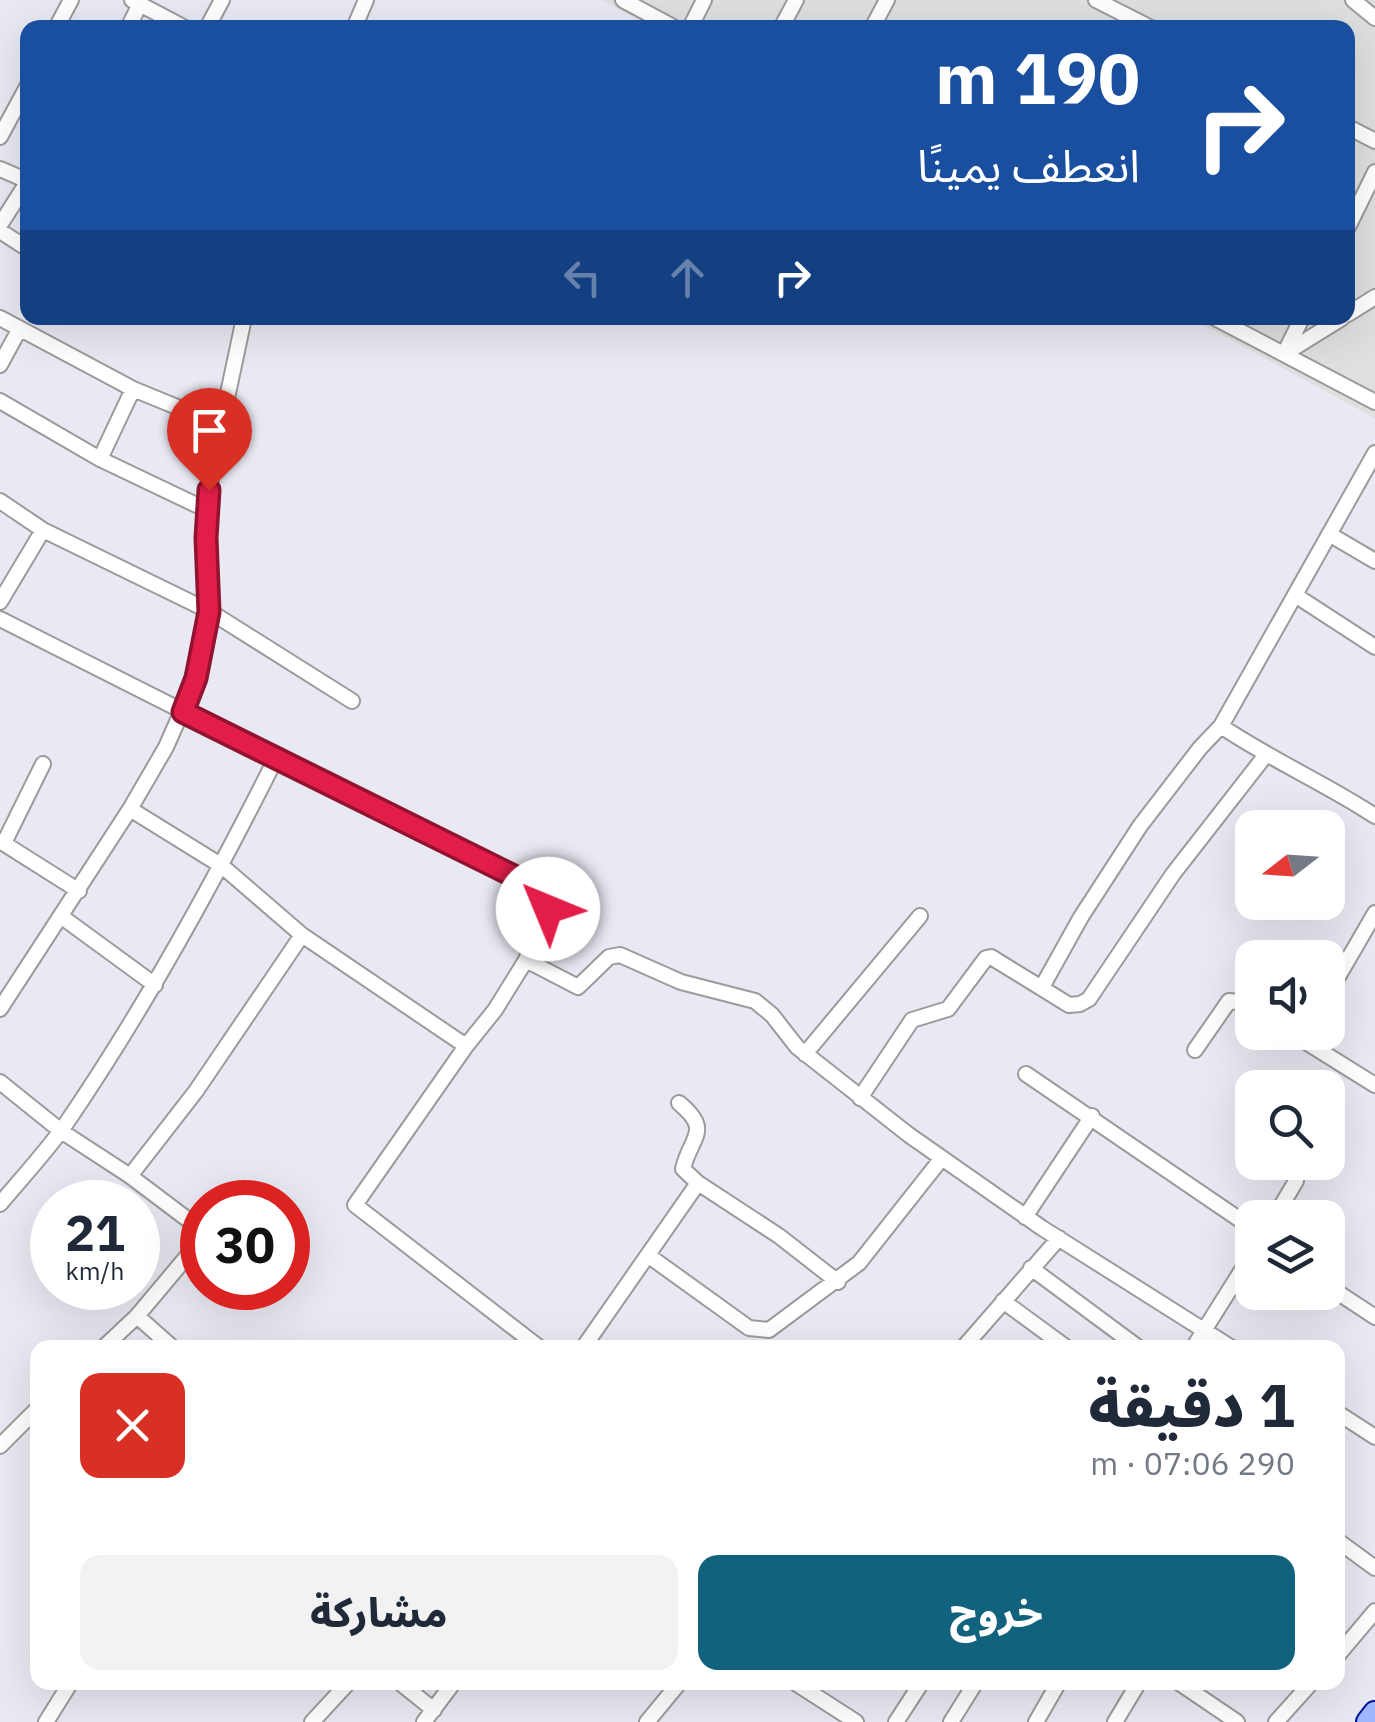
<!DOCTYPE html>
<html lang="ar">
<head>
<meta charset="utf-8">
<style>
  body { margin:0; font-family:"IBM Plex Sans","Noto Sans Arabic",sans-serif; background:#f2f2f3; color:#1f2937; direction:rtl; height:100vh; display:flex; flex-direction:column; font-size:38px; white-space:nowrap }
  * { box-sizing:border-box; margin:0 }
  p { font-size:32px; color:#747a83 }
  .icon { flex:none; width:55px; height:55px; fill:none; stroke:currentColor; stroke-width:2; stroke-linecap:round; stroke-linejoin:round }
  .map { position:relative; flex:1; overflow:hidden; direction:ltr }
  .panel { position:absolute; left:30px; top:1340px; width:1315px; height:350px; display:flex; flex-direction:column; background:#fff; border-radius:20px; box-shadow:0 10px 40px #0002; direction:rtl }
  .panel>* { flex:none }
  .guide { position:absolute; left:20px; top:20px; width:1335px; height:305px; border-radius:20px; box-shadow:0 10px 40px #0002; direction:rtl; background:#1a4fa0; color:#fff; overflow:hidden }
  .needle { width:65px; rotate:253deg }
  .controls { position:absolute; left:1235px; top:810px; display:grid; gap:20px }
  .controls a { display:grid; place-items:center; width:110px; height:110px; border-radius:20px; background:#fff; box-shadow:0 10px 40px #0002; font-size:50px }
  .speed { position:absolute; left:30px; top:1180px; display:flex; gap:20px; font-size:50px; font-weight:700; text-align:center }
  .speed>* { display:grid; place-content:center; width:130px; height:130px; border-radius:50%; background:#fff; box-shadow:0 10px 40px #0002; line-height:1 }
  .speed small { font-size:25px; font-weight:400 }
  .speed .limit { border:15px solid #d22; background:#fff; color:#111 }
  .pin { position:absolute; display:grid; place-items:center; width:85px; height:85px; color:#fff; margin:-102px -42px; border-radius:50% 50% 50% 0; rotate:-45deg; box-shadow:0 0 10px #0007 }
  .pin .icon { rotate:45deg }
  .me { position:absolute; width:110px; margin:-55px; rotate:315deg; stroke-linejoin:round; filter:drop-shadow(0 0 8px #0008) }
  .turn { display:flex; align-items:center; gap:35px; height:210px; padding:0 50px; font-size:45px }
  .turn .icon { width:130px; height:130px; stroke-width:2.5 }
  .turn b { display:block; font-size:70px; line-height:85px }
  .lanes { display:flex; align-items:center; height:95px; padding:0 50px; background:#0003; justify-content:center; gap:50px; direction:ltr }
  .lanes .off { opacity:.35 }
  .round { display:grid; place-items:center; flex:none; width:105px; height:105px; border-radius:20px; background:#f2f2f3 }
  .headline { display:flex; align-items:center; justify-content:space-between; height:170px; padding:0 50px }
  h1 { font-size:60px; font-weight:800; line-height:75px }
  .cta { display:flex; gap:20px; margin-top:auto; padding:20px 50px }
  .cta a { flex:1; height:115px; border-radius:20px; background:#11627d; color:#fff; font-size:40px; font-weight:800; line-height:115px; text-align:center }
  .cta a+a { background:#f2f2f3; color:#1f2937 }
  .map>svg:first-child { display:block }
</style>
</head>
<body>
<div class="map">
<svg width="1375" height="1722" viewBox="0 0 1375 1722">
  <rect width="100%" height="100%" fill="#e8e9f2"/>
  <path fill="#dedfdf" d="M602,0h773v418l-185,-100h158v-290h-695z"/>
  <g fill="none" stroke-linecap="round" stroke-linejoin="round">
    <g stroke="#9b9b9b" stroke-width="18">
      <path id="minor" d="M132,0l53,28
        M623,0l52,28
        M1096,0l55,28
        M1353,0l22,18
        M56,28l15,-28
        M128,28l12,-24
        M207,28l15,-28
        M354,28l12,-28
        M690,28l14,-28
        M781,28l15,-28
        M872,28l15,-28
        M1348,127l27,14
        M0,137l28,-52
        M0,169l28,12
        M0,225l28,-44
        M1348,227l27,-55
        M0,231l28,18
        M1348,314l27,-17
        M0,318l133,71 88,36
        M1215,318l160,84
        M1284,354l58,-36
        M1284,354l18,-36
        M0,365l19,-35
        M0,401l100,58 107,51
        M100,459l33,-70
        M0,501l43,29 166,81 143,90
        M1329,534l46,27
        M1295,595l80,52
        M0,602l43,-72
        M0,619l549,277v13l-23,51 -31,50 -29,36 -111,159 185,143
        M1221,726c50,34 104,57 154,90
        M130,809l92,57 80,69 164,111
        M0,841l79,50
        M4,843l39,-79
        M62,917l93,68
        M526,960l52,27 31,-30 11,-2 61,27 74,19 17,14 25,32 112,88 133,93 190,120
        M1042,987l39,-70 59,-91 60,-78 21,-22 154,-273
        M1328,994l47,-81
        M0,1009l130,-200 36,-62 31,-70 12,-66 -4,-72 7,-70 32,-151
        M1290,1032l85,53
        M1195,1050l34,-49 11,1 12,8
        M805,1054l115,-138
        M1026,1074l226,154
        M0,1082l61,49 69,45 69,52 1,13 -63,75 -34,32
        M860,1098l52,-78 36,-11 38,-51 5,-1 78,48 11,-1 9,-5 84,-125 92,-118
        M130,1176l66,-85 106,-156
        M698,1183l81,53 59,46
        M0,1204c21,-25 44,-50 63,-76 81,-118 149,-242 213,-370
        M1025,1217l67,-101
        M1274,1218l22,-37
        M649,1256l100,72 20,2 90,-67 83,-105
        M1031,1268l108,80
        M1328,1286l47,31
        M1003,1301l64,47
        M137,1316l36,32
        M583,1348l115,-165 -15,-14c7,-32 30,-38 -4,-66
        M963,1348l96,-110
        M1193,1348l59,-94
        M1338,1413l37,24
        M0,1446l38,-38
        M1338,1541l37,27
        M1338,1655l37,-44
        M399,1682l35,28
        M794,1682l62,40
        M1178,1682l59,40
        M46,1722l25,-40
        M312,1722l37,-40
        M424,1722l30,-40
        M647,1722l33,-40
        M896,1722l26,-40
        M951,1722l25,-40
        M1036,1722l23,-40
        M1115,1722l24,-40
        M1276,1722l36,-40"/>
    </g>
    <g stroke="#00149f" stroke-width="26">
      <path id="primary" d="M1368,1722l7,-9"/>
    </g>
    <use href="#minor" stroke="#fff" stroke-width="14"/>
    <use href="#primary" stroke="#a0b6ff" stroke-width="22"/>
  </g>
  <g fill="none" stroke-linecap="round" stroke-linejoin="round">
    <g stroke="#92132f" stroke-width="25">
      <path id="route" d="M209,490l-3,48 3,74 -13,66 -13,34 361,179 5,5 -1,13"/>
    </g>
    <use href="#route" stroke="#e11d48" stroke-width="18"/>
  </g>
</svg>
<div class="controls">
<a><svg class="needle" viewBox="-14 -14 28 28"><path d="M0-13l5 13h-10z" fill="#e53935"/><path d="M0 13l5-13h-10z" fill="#747a83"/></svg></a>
<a><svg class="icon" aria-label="sound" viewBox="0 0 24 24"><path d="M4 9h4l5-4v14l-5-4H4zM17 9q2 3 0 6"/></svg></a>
<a><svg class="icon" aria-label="search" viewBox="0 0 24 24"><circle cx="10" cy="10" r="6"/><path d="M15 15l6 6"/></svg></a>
<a><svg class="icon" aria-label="layers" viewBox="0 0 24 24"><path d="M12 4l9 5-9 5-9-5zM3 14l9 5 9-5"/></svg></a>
</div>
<div class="speed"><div>21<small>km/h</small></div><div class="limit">30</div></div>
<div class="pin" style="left:209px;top:490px;background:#d93025"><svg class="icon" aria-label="arrive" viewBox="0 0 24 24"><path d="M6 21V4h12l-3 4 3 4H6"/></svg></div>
<svg class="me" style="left:548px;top:909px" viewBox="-20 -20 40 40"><circle r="19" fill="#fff"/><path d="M0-13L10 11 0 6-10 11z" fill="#e11d48"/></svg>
<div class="guide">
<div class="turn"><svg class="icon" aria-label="right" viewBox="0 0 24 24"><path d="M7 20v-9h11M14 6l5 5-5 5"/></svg><div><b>190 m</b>انعطف يمينًا</div></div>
<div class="lanes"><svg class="icon off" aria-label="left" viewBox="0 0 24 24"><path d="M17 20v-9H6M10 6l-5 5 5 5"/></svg><svg class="icon off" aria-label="ahead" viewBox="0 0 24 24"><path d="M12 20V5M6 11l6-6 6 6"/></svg><svg class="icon" aria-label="right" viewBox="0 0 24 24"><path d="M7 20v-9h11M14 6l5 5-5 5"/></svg></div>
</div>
<section class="panel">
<div class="headline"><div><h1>1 دقيقة</h1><p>290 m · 07:06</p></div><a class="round" style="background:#d93025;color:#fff"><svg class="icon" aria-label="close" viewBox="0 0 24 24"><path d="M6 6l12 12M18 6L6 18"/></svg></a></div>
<div class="cta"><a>خروج</a><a>مشاركة</a></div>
</section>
</div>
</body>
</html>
